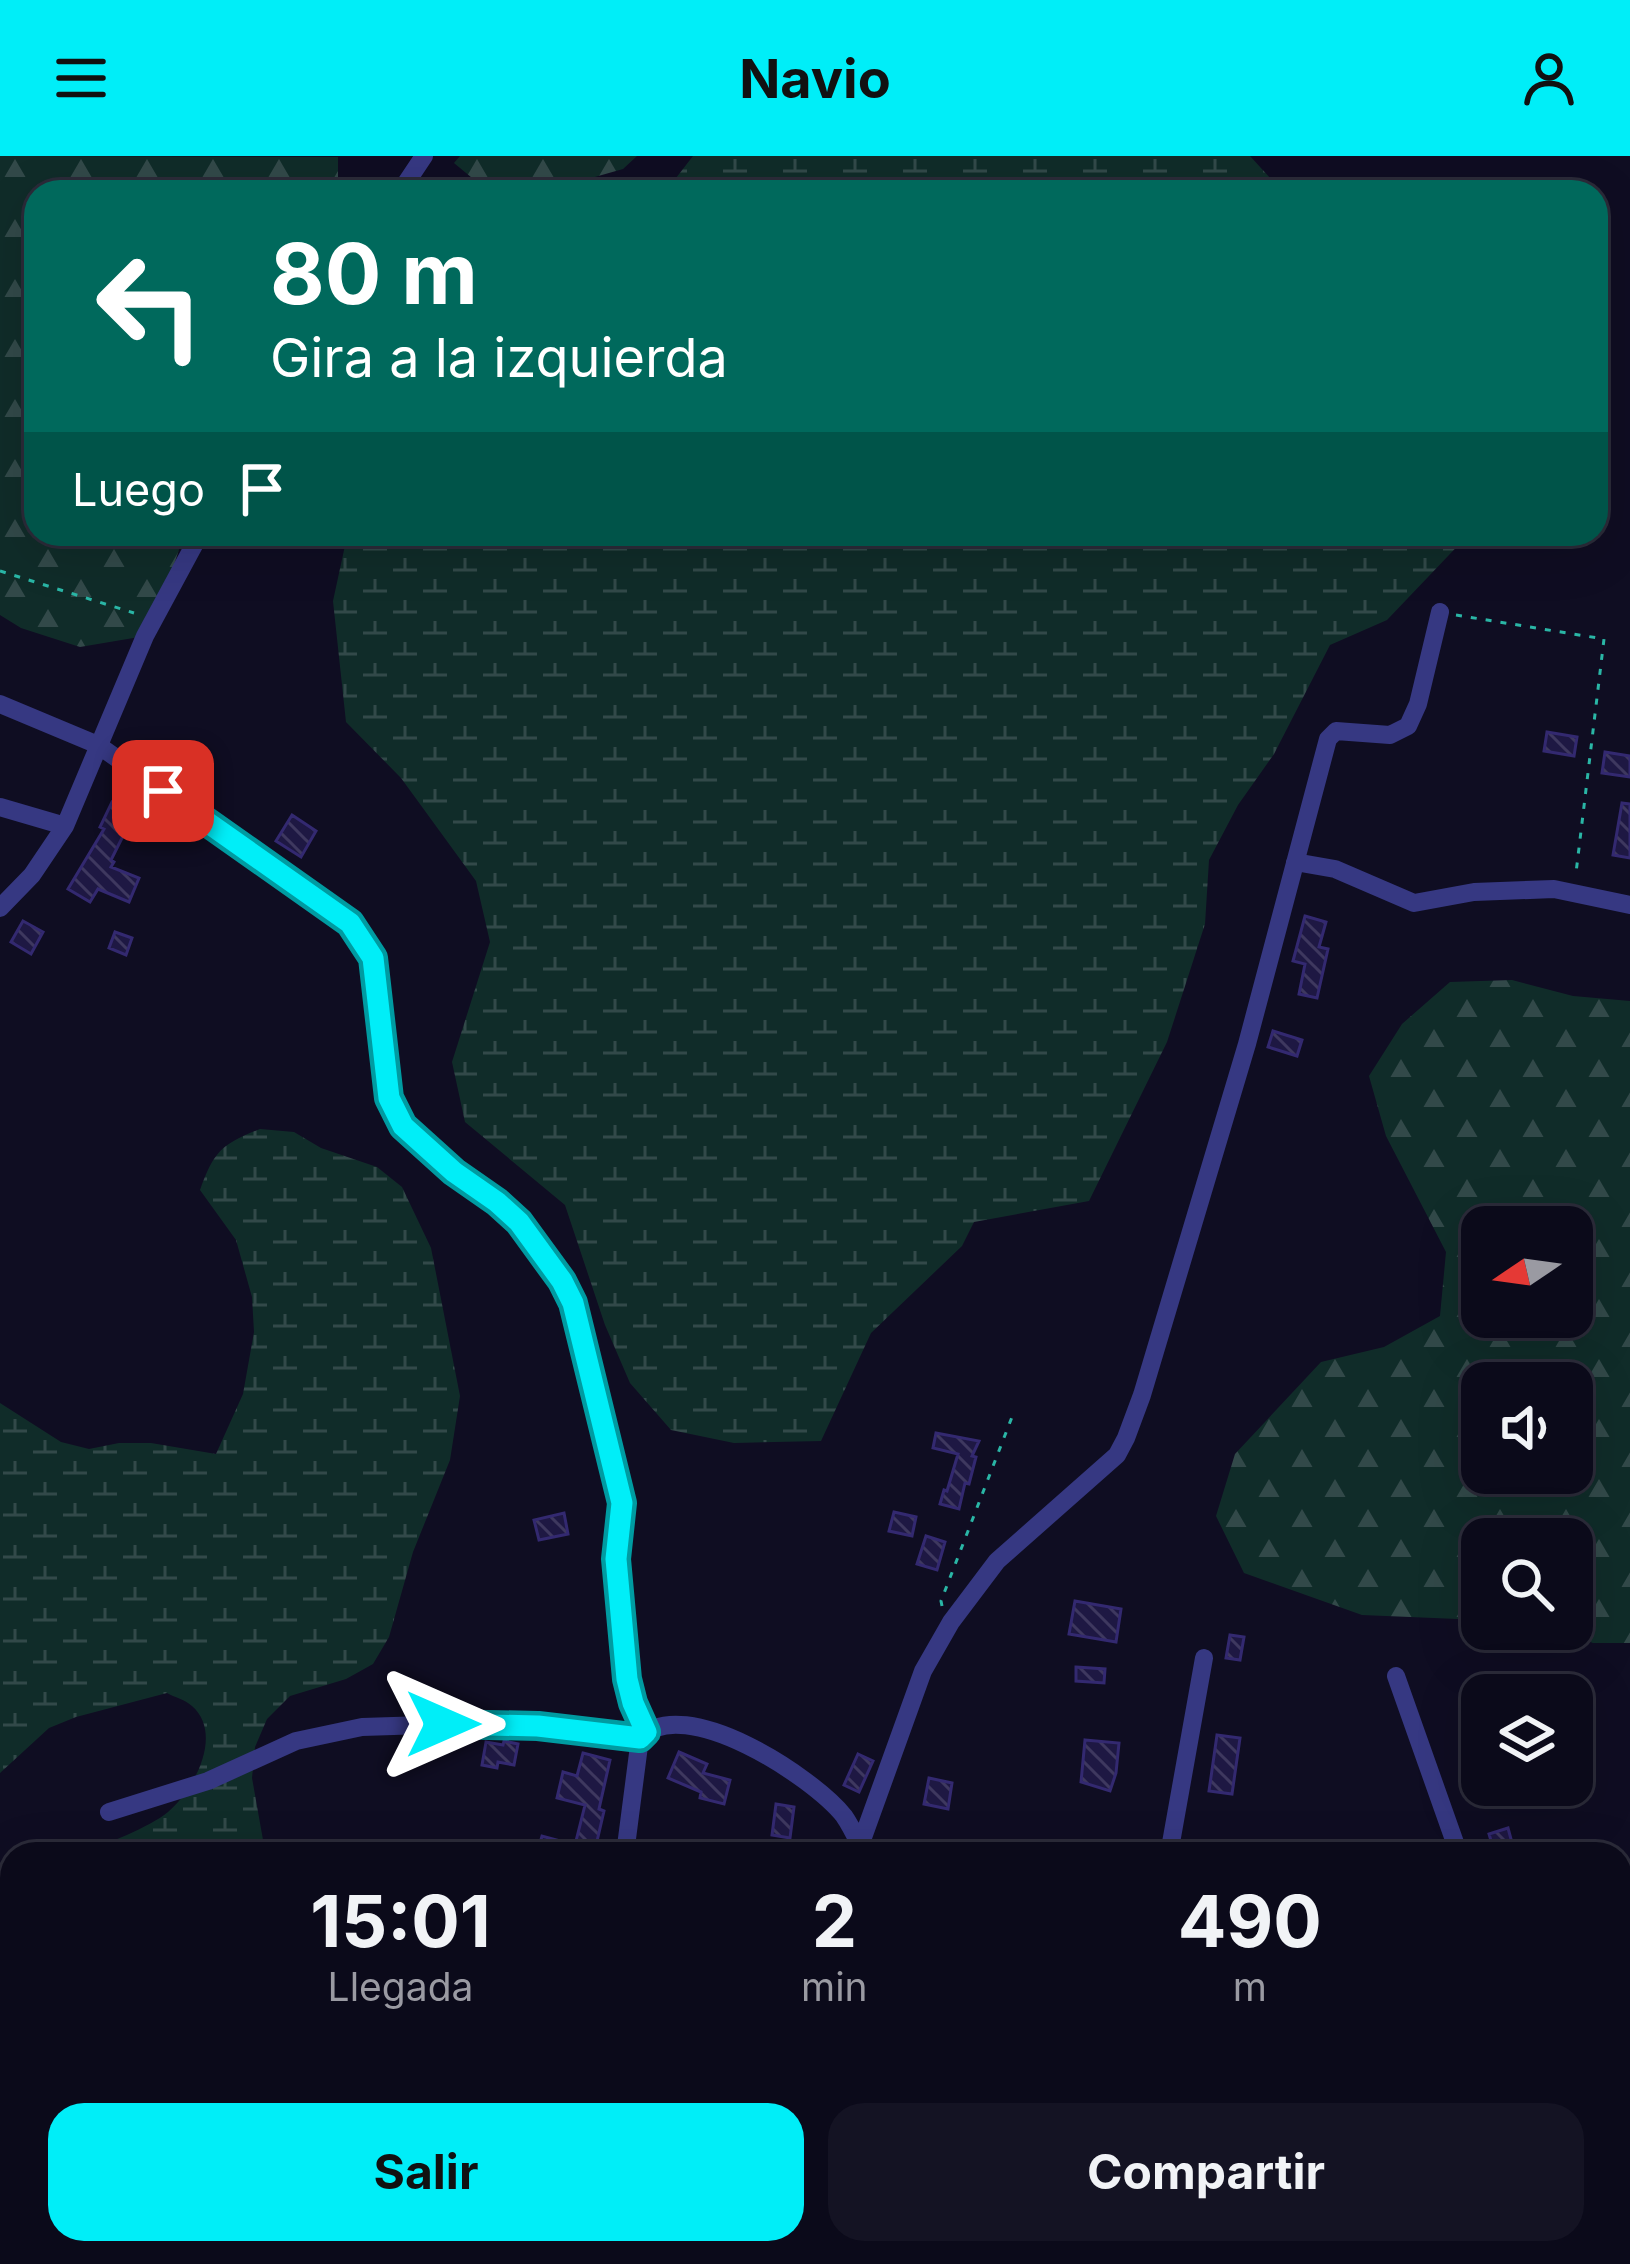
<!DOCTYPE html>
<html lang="es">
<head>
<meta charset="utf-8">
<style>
  body { margin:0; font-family:Inter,sans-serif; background:#141323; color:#f1f3f6; height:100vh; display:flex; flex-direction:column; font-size:45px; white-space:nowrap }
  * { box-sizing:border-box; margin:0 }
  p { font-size:39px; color:#9a9aa2 }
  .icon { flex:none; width:66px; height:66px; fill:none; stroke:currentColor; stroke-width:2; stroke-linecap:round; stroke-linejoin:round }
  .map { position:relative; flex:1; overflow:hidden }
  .drawer { position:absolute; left:0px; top:1686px; width:1632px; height:423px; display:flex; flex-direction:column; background:#0b0a1a; border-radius:36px 36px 0 0; box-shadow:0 12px 48px #0002,0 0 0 3px #2b2b39 }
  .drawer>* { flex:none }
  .hud { position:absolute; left:24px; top:24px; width:1584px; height:366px; border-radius:36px; box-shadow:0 12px 48px #0002,0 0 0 3px #2b2b39; background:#00695c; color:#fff; overflow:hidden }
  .needle { width:78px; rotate:257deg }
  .tools { position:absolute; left:1461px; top:1050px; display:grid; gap:24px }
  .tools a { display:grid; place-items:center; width:132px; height:132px; border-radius:24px; background:#0b0a1a; box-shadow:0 12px 48px #0002,0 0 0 3px #2b2b39; font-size:60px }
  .pin { position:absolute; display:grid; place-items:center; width:102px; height:102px; color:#fff; margin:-51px; border-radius:24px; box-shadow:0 6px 18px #0006 }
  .me { position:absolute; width:132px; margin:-66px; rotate:90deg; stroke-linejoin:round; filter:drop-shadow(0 0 9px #0008) }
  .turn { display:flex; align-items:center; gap:42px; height:252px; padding:0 48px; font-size:54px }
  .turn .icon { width:156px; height:156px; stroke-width:2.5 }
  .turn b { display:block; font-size:84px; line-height:102px }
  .then { display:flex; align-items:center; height:114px; padding:0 48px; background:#0003; gap:24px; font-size:45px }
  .eta { display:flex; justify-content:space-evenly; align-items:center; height:204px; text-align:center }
  .eta b { font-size:72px; font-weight:700; line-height:84px }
  .primary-button { display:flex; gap:24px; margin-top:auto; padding:24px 48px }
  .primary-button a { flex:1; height:138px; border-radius:36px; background:#00eef8; color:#111; font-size:48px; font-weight:700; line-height:138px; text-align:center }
  .primary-button a+a { background:#141323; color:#f1f3f6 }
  header { display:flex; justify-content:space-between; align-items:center; height:156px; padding:0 48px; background:#00eef8; color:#111; font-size:54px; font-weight:700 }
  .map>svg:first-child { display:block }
</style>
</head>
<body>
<header><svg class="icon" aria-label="menu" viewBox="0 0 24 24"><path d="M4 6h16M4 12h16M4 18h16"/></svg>Navio<svg class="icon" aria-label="person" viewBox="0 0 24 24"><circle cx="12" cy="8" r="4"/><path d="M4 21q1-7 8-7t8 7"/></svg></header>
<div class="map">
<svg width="1630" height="2108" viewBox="0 0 1630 2108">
  <defs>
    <pattern id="forest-firs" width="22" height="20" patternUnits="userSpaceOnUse" patternTransform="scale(3)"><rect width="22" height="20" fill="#102c29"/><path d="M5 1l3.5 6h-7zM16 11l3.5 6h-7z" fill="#324949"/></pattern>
    <pattern id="wetland-marsh" width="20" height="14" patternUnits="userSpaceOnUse" patternTransform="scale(3)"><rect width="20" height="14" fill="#102c29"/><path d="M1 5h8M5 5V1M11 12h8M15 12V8" fill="none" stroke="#324949"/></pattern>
    <pattern id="building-back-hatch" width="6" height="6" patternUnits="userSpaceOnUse" patternTransform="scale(3)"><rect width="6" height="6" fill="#1e1843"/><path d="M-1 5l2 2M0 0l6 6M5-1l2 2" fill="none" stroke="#3e385f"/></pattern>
  </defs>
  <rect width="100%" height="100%" fill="#0f0d22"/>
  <path fill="url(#forest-firs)" fill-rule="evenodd" d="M0,0l338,1v35h-302v342h148l-20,62 -19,40 -65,11 -59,-19 -21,-13z
    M460,0h177l-14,13 -81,23h-53l-35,-29z
    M1512,824l61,16 57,5v642h-37l-35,-14h14v-90h-90v81l-120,-5 -118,-42 -28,-57 19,-62 86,-92 63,-15 56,-31 6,-64 -60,-116 -17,-60 33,-52 48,-42zM1482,1071h90v90h-90zM1482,1227h90v90h-90z"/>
  <path fill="url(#wetland-marsh)" d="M693,0h557l21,23 51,13h-651l5,-14z
    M352,378h1117l-82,86 -57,25 -56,109 -36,51 -29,55 -4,64 -38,118 -78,159 -115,21 -12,24 -91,87 -50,108 -87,2 -63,-13 -41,-47 -25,-58 -40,-120 -100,-83 -13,-60 38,-120 -14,-61 -75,-103 -55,-56 -13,-121 13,-60z
    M260,973l34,3 27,16 56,19 25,20 29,61 29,148 -10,64 -37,92 -24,85 -16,27 -27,15 -56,17 -23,23 -12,28 -3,31 11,62 7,14h-187c23,-11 66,-26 85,-42 26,-22 56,-78 24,-106 -6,-6 -18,-9 -25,-13l-91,24 -27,11 -49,45v-370l61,39 28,7 30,-6h32l65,11 27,-60 11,-62 -2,-35 -16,-57 -36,-50c14,-39 22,-46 60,-61z
    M12,1743v354h100l-4,11h-108v-356z"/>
  <path fill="url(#building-back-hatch)" stroke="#332970" stroke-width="3" d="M1547,576l30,5 -3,19 -30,-5z
    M1605,596l25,4v21l-28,-4z
    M112,646l22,12 -23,46 3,2 -3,5 28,11 -10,24 -31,-13 -8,13 -22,-13 36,-60 -4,-2z
    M1622,647l8,1v54l-17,-3z
    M292,659l24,16 -15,26 -25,-16z
    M1305,760l21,6 -7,25 9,2 -11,49 -18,-4 6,-30 -12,-3z
    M23,765l20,11 -12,22 -20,-12z
    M115,776l17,6 -6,17 -17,-7z
    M1273,875l29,9 -5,16 -29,-9z
    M936,1277l43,8 -7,15 4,1 -7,27 -4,-1 -6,26 -19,-5 4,-14 3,1 11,-37 -25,-6z
    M894,1356l22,5 -4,19 -23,-5z
    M564,1357l4,21 -29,6 -5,-20z
    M926,1380l19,6 -8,28 -20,-6z
    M1075,1445l46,8 -5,33 -47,-8z
    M1230,1479l14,2 -4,23 -14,-2z
    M1076,1511l29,2 -1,14 -28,-2z
    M1217,1579l23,3 -8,56 -23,-3z
    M1085,1584l34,3 -3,30 -6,18 -29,-9z
    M504,1585l14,3 -4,21 -16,-3 -1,6 -15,-3 4,-23 17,3z
    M679,1596l28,12 -4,9 27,7 -6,24 -24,-6 1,-6 -33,-14z
    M583,1597l27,7 -11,49 5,2 -10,43h-42l-14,-4 4,-14 33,9 10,-40 -28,-7 6,-26 14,4z
    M858,1598l15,7 -14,31 -15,-7z
    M929,1622l23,5 -4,26 -24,-5z
    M776,1648l18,3 -4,31 -18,-3z
    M1508,1672l7,26h-20l-6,-20z"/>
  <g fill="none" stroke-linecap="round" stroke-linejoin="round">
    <path stroke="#2ab6a6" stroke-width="3" stroke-dasharray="6 9" stroke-linecap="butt" d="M0,415l134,42
      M1456,459l148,24 -28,234
      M942,1450l-1,-5 71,-184"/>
    <path stroke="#363882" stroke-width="18" d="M400,36l24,-36
      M0,548l98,41 252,178c8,12 20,26 23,40 11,46 2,124 29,162 20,26 67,54 93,75 33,26 59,66 78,102l49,201 -5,57 10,119 6,24 13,28
      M0,651l65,19
      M1295,706l40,7 79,34 60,-11 80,-3 76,16
      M0,752l32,-33 33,-49 80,-190 55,-102
      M1396,1520l63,178
      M109,1656l99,-31 88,-40 66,-14 126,-4 152,15
      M625,1698l15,-116c44,-46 173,39 204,78 7,10 13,23 18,33
      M857,1698l66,-183 28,-49 46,-61 120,-106 9,-17 16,-43 105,-351 81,-305 8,-8 54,4 18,-9 10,-22 22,-92
      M1169,1698l35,-196
      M1620,1785l10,-3
      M1473,2097l30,11
      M1617,2097l5,11
      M174,2108l6,-11
      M645,2108l6,-11"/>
  </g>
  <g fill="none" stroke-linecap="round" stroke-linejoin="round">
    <g stroke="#009ba1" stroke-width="30">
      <path id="route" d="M163,635l187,132 23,35 16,140 14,28 51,46 43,30 22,20 43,59 11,22 49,200 -6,56 11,120 6,24 13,29 -6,6 -102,-12 -95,-2"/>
    </g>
    <use href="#route" stroke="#00eef8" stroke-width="21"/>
  </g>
</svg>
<div class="tools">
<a><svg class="needle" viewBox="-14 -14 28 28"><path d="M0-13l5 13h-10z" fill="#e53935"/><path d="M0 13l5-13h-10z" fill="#9a9aa2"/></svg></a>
<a><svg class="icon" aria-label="sound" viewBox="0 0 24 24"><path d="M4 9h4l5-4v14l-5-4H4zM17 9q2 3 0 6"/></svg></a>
<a><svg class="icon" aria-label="search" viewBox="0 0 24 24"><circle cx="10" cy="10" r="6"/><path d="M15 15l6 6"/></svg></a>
<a><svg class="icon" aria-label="layers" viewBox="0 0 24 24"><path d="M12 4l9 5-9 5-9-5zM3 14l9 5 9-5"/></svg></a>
</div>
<div class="pin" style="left:163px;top:635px;background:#d93025"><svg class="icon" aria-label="arrive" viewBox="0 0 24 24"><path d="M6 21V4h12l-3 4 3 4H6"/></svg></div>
<svg class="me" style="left:443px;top:1568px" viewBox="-20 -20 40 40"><path d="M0-17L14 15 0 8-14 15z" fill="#00eef8" stroke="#fff" stroke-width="4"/></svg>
<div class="hud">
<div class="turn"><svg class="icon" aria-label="left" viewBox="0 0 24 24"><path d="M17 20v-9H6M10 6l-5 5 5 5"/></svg><div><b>80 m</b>Gira a la izquierda</div></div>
<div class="then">Luego<svg class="icon" aria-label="arrive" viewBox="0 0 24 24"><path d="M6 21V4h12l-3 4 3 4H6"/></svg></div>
</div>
<section class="drawer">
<div class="eta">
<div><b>15:01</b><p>Llegada</p></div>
<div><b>2</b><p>min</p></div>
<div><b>490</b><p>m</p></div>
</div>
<div class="primary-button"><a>Salir</a><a>Compartir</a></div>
</section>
</div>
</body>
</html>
